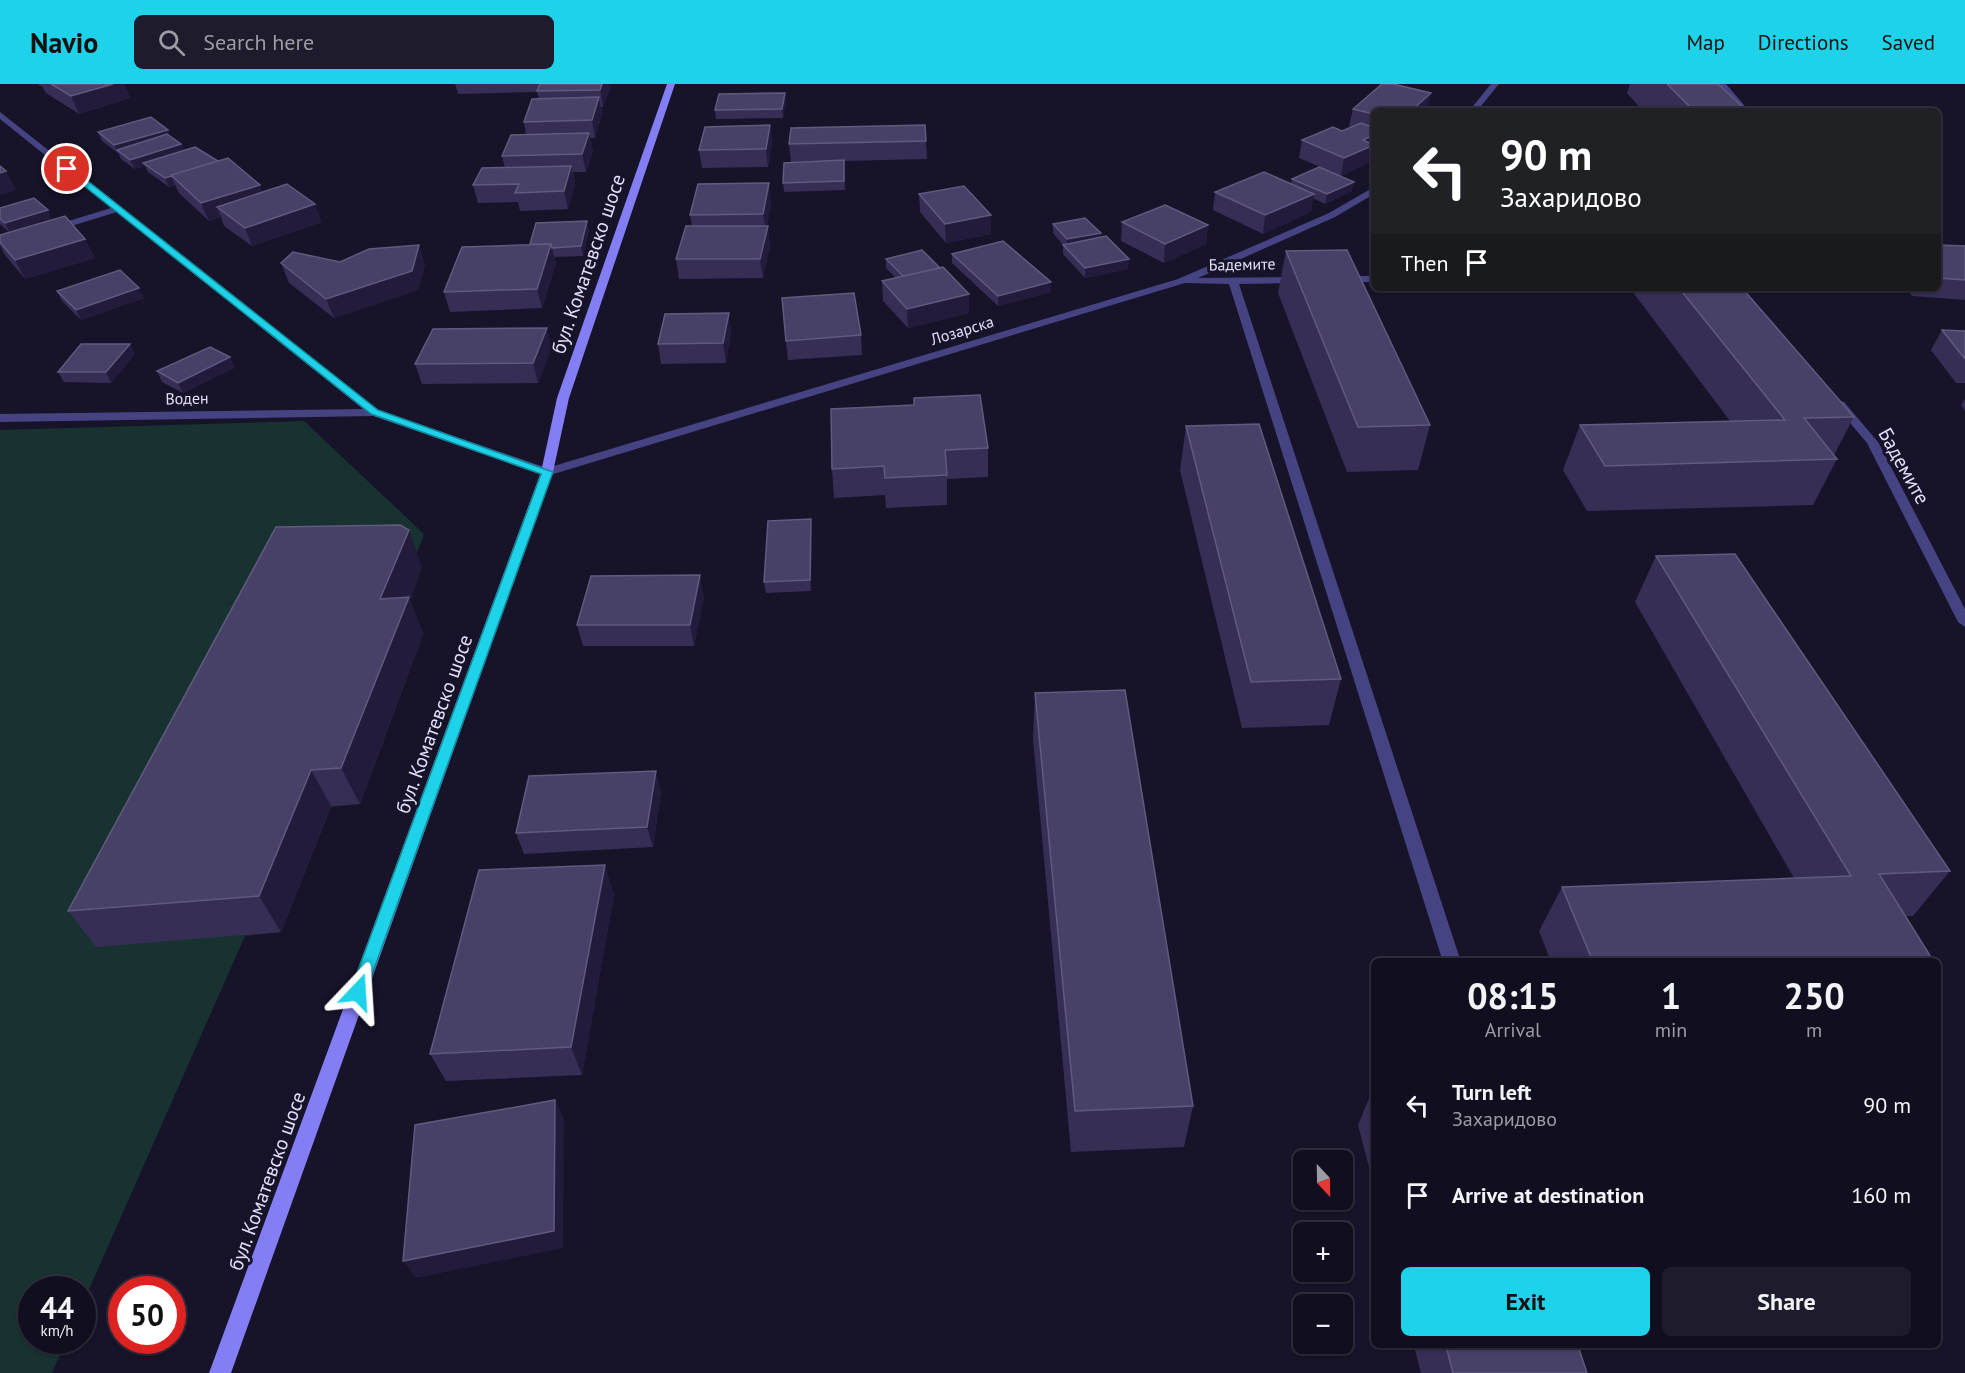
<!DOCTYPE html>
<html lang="en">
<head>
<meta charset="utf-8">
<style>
  body { margin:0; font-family:"PT Sans",sans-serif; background:#1e1c2c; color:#f1f3f6; height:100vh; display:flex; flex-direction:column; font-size:22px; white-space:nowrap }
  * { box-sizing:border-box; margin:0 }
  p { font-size:20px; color:#9c9ca4 }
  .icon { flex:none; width:33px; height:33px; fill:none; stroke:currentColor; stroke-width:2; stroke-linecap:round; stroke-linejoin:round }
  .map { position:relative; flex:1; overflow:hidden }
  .side { position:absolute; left:1371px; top:874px; width:570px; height:390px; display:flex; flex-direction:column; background:#110e1f; border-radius:9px; box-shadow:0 2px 4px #0004,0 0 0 2px #302e3d }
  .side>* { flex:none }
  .guide { position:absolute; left:1371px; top:24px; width:570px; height:183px; border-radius:9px; box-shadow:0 2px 4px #0004,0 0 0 2px #302e3d; background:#202124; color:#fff; overflow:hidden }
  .needle { width:39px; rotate:158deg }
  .buttons { position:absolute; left:1293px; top:1066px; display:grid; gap:12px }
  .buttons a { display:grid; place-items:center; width:60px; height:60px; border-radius:9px; background:#110e1f; box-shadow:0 2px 4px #0004,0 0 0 2px #302e3d; font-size:30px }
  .speed { position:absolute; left:18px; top:1192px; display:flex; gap:12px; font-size:30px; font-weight:700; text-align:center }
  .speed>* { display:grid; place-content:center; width:78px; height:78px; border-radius:50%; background:#110e1f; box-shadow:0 2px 4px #0004,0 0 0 2px #302e3d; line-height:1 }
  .speed small { font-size:15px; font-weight:400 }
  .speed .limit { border:9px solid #d22; background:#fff; color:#111 }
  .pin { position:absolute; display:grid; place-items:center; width:51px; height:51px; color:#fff; margin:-26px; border:3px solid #fff; border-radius:50%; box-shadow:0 2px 6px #0007 }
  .me { position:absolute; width:66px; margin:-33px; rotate:20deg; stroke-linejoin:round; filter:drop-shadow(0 0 4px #0008) }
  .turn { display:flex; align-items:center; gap:21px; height:126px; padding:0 30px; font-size:27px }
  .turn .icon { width:78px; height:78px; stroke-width:2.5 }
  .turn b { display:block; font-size:42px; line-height:51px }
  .then { display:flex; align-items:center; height:57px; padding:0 30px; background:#0003; gap:12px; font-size:22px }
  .eta { display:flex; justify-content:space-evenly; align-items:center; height:102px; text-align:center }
  .eta b { font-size:36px; font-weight:700; line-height:42px }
  .button { display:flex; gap:12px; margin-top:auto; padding:12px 30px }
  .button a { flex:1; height:69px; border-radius:9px; background:#1dd2e9; color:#111; font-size:24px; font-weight:700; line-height:69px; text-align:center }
  .button a+a { background:#1e1c2c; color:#f1f3f6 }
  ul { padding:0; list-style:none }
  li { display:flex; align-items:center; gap:18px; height:90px; padding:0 30px }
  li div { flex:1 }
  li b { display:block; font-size:22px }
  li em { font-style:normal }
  header { display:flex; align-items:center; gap:36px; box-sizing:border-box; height:84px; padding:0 30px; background:#1dd2e9; color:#111 }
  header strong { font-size:28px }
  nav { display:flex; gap:33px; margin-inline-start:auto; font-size:21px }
  .search { width:420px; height:54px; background:#1e1c2c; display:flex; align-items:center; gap:15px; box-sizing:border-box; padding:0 21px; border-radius:9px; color:#9c9ca4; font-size:22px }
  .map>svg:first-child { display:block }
</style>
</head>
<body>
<header>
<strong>Navio</strong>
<div class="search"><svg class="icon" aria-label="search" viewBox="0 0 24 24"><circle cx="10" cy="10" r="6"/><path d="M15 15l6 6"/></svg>Search here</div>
<nav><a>Map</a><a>Directions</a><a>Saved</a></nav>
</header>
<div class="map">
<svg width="1965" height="1289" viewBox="0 0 1965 1289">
  <rect width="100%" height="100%" fill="#171329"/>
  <path fill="#173231" d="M304,337l120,113 -10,27 8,6 -26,68 27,-1 -63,170 -29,3 -50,125 -36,4 -162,367 -1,-13h-50v51h34l-14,32h-52v-943z"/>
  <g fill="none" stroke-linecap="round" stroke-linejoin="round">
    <path fill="#464383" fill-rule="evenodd" d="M1491,0h8l-22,27h-8z
      M1718,0h8l23,27h-9z
      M0,28l378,298 169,58 631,-189 151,-66 45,-26v7l-39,23 -137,61 101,-1 5,3 -5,3 -60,1 222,678h-18l-214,-678 -44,-1 -638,193 -174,-60 -373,6v-8l363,-5 -246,-197 -62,19h-6v-4l62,-19 -111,-89z
      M1374,192v6h-33l-5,-3 5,-3z
      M1840,317l4,1 34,40 87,167v18l-7,-5 -91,-179 -33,-39z"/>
    <path fill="#837ef3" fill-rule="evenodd" d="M667,0h8l-106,314 -16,74 -322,901h-22l332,-901 16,-74z"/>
  </g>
  <path fill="#362e55" d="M38,0h86l6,14 -51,16 -33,-21 -4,-7h-2z
    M455,0h154l1,5 -7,18h-2l1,7 -7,24h-5l3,13 -7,21h-13l2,12 -7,25 -48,2 -2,-9 -40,1 -5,-18 32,-17 -3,-12 24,-21 -2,-13 15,-23 -2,-7 -79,2z
    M1630,0h88l29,27h-104l-16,-18z
    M786,18l-3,16 -67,1 -1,-9z
    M1353,25l74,1 -53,1v40l-3,11 -30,14 -42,-18 3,-18 40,-9 10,-4 -3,-1z
    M770,41l2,18 -4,24 -66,1 -3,-18z
    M925,41l2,34 -83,2 1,29 -61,2 -1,-9 42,-22 -34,1 -2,-18z
    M98,48l73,5 10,7 3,6 79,42 59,30 -70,24 -28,-20 -3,-9 -12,4 -30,-28 -4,-8 -6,2 -21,-15 -3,-6 -10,3 -14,-10 -2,-5 -17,-13z
    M1292,95l60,12 -27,13 -12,-6 -2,14 -48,22 -50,-24 2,-18 76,-9z
    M919,110l72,21v19l-45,9 -26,-31z
    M771,117l-4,25 3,19 -7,33 -84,1 -3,-20 16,-33 -2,-11z
    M0,124l52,12 33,19 10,19 -70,21 -20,-24 -5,-10v-10l9,-3 -9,-8z
    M1122,138l86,3 -2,19 -42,19 -43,-22z
    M1053,140l48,9 -1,4 28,32 -43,9 -22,-24v-9l-10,-12z
    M589,146l-6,26 -29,1 2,6 -14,45 -92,4 -6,-20 86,-48z
    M1938,161l27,1v54l-53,-4 -6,-8h32z
    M1286,167l144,174 -12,45 -71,2 -69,-179z
    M952,170l99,28v10l-53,14 -46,-43z
    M886,175l83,54 -61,15 -25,-27 -1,-20 14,-3 -10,-10z
    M340,178l85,2 -7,26 -84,28 -45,-35 -8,-20z
    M1634,204h108l112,129 -20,38 3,4 -24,46 -226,6 -24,-41 17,-45 150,-4 -98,-130z
    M57,207l87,7 -63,22 -19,-19z
    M1942,246l23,1v52h-9l-25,-33z
    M731,248l-5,31 -65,1 -3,-20z
    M861,251l1,20 -74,5 -2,-19z
    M130,260l5,10 -24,29 -47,-1 -6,-10z
    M552,263l-14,36 -116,1 -7,-20z
    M230,273l4,11 -51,25 -21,-11 -5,-11z
    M1965,315v12l-4,-6z
    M831,325l157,39v29l-41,2v26l-61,3 -1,-13 -51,3 -2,-29z
    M1186,342l155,253 -12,46 -87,3 -62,-258z
    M811,435l1,11 -1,61 -45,2 -2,-11z
    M1656,472l294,315 -37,45h-8l26,41 -3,5h-377l-12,-31 23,-44 232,-9 -159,-276z
    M422,483l-12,33 13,34 -63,170 -29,2 -50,126 -185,15 -28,-36z
    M704,512l-10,50h-111l-6,-21z
    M1035,609l158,413 -9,41 -113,5 -38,-413z
    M661,708l-8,55 -129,7 -8,-21z
    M614,810l-32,181 -136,6 -16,-27z
    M1374,1002v100l-16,-61z
    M1414,1262h164l9,27h-166z"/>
  <path fill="#221b3c" d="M113,0h11l6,14 -51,16 -8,-18z
    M602,0h7l1,5 -7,18 -3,-17z
    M785,9l1,9 -3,16 -1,-9z
    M1431,9l-4,17 -1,1h-15z
    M599,13l3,17 -7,24 -3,-18z
    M770,41l2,18 -4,24 -2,-18z
    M168,46l4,9 -55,11 1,4 -4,-9z
    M589,49l4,18 -7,21 -4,-18z
    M1374,51v16l-3,11 -30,14 3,-18 19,-18z
    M181,60l4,9 -42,10 2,3 -10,3 -5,-9z
    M571,82l4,18 -7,25 -4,-18z
    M6,87l10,19 -16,5v-22z
    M171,92l4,9 -6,2 -4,-9z
    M1354,98l-2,9 -27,13 2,-10z
    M769,99l2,18 -5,31 -3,-18z
    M260,101l7,18 -50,4 4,10 -12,4 -8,-18z
    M1314,110l-3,18 -48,22 2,-19z
    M315,120l7,18 -70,24 -7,-18z
    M48,126l4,10 -42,13 -5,-10z
    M991,131v19l-45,9 -1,-19z
    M587,137l2,9 -6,26 -2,-10z
    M1208,141l-2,19 -42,19 1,-19z
    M768,142l2,19 -7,33 -3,-19z
    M1101,149l-1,10 -33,6v-10z
    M85,155l10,19 -70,21 -10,-19z
    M551,160l5,19 -14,45 -5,-19z
    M419,161l6,19 -7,26 -84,28 -8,-19z
    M1129,175l-1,10 -43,9v-10z
    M1051,198v10l-53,14v-10z
    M139,204l5,10 -63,22 -5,-10z
    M969,210v19l-61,15 -1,-19z
    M729,229l2,19 -5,31 -3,-20z
    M547,244l5,19 -14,36 -5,-20z
    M130,260l5,10 -24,29 -5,-11z
    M230,273l4,11 -51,25 -5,-10z
    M811,435l1,11 -1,61 -1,-11z
    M409,446l13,37 -12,33 13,34 -63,170 -19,-36 39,-169z
    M700,491l4,21 -10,50 -4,-21z
    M311,686l20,36 -50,126 -22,-36z
    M656,687l5,21 -8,55 -6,-20z
    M605,781l9,29 -32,181 -11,-28z
    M555,1016l9,19 -1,129 -147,30 -13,-17z"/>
  <path fill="#484167" stroke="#605a7e" stroke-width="1.5" d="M51,0h62l-42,12z
    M540,0h62l-2,6 -63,1z
    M1382,0h11l38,9 -20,18h-37v3l-21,-5z
    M1667,0h51l29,27h-53z
    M785,9l-3,16 -67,1 4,-16z
    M599,13l-7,23 -68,2 8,-23z
    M151,33l17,13 -54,15 -16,-13z
    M1361,39l13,5v7l-11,5 11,5 -30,13 -42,-18 31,-13 9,4z
    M770,41l-4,24 -67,1 6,-23z
    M925,41l1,16 -137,3 2,-16z
    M589,49l-7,21 -80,2 9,-21z
    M167,50l14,10 -51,16 -13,-10z
    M195,63l23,14 -47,14 1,1 -7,2 -22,-15z
    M228,74l32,27 -59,18 -30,-28z
    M844,76v21l-61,2 1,-20z
    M0,82l6,5 -6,2z
    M571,82l-7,25 -49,2 4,-9 -46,1 9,-17z
    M1319,83l35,15 -27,12 -35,-15z
    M1264,88l50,22 -49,21 -50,-23z
    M769,99l-6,31 -73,1 8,-31z
    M287,100l28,20 -70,24 -28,-21z
    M964,102l27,29 -46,9 -26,-30z
    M34,114l14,12 -43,13 -5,-4v-11z
    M1165,121l43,20 -43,19 -43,-22z
    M65,132l20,23 -70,21 -15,-18v-7z
    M1085,134l16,15 -34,6 -14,-15z
    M587,137l-6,25 -29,2 -1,-4h-21l6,-21z
    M686,142h82l-8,33h-84z
    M1106,152l23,23 -44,9 -22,-23z
    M1003,157l48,41 -53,14 -46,-42z
    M551,160l-14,45 -93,3 18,-45z
    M419,161l-7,26 -86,28 -45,-36 12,-11 47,10 29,-13z
    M1938,161l27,1v34l-27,-2z
    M922,166l18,18 -37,8 -17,-17z
    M1347,166l83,175 -72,2 -72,-176z
    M943,183l26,27 -62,15 -25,-28z
    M120,186l19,18 -63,22 -19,-19z
    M1679,204h63l112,129 -50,1 33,41 -232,7 -25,-41 205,-5z
    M854,209l7,42 -75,6 -4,-43z
    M729,229l-6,30 -65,1 7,-30z
    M547,244l-14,35 -118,1 18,-35z
    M1942,246l23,1v28z
    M81,260h49l-24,28h-48z
    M210,263l20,10 -52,26 -21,-12z
    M980,311l8,53 -43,2 2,25 -62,3 -1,-12 -52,3 -1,-60 83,-4v-7z
    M1259,340l82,255 -90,3 -65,-256z
    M811,435l-1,61 -46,2 4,-61z
    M400,441l9,5 -29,69 29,-2 -68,171 -30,2 -52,126 -191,15 208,-384z
    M1735,470l215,317 -71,3 52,83 -113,5h-225l-31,-75 289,-11 -195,-320z
    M700,491l-10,50h-113l14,-49z
    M1125,606l68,416 -118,5 -40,-418z
    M656,687l-9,56 -131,6 13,-57z
    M605,781l-34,182 -141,7 49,-184z
    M555,1016l-1,131 -151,30 12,-136z
    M1446,1262h132l9,27h-134z"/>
  <path fill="#1dd2e9" stroke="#138897" stroke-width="1.5" d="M64,83h6l308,243 175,62 -189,525 -6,2 -5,-2 -3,-5 191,-518 -170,-60 -307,-244z"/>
  <g text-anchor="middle" stroke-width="6" stroke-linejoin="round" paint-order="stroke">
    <g font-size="16" fill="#e2defc" stroke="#171329">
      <text transform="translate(1242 180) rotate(-1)" y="6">Бадемите</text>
      <text transform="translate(962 246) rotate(-17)" y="6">Лозарска</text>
      <text transform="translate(187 314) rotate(-1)" y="6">Воден</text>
    </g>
    <g font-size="20" fill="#e2defc" stroke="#171329">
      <text transform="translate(588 180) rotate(-71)" y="7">бул. Коматевско шосе</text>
      <text transform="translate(1904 382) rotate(61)" y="7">Бадемите</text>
      <text transform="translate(434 640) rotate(-70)" y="7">бул. Коматевско шосе</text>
      <text transform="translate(267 1097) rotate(-70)" y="7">бул. Коматевско шосе</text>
    </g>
  </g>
</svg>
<div class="buttons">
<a><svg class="needle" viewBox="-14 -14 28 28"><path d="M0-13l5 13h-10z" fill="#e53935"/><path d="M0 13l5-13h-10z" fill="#9c9ca4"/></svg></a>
<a>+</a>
<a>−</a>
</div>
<div class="speed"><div>44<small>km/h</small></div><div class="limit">50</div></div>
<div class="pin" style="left:67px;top:85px;background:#d93025"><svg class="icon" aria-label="arrive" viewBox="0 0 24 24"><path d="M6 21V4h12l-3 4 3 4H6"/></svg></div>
<svg class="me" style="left:358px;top:908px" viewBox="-20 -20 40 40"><path d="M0-17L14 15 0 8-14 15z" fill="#1dd2e9" stroke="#fff" stroke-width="4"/></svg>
<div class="guide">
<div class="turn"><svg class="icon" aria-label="left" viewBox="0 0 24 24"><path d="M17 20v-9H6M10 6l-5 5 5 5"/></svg><div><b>90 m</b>Захаридово</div></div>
<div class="then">Then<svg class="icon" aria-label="arrive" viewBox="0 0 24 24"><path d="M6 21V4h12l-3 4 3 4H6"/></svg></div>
</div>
<section class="side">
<div class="eta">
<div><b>08:15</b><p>Arrival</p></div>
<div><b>1</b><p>min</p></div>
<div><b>250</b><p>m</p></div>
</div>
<ul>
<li><svg class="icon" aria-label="left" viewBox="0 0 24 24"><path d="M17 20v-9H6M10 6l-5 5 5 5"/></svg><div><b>Turn left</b><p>Захаридово</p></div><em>90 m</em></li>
<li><svg class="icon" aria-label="arrive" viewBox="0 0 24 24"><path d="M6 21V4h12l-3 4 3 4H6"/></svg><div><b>Arrive at destination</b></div><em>160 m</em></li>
</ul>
<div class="button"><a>Exit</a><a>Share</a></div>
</section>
</div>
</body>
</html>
